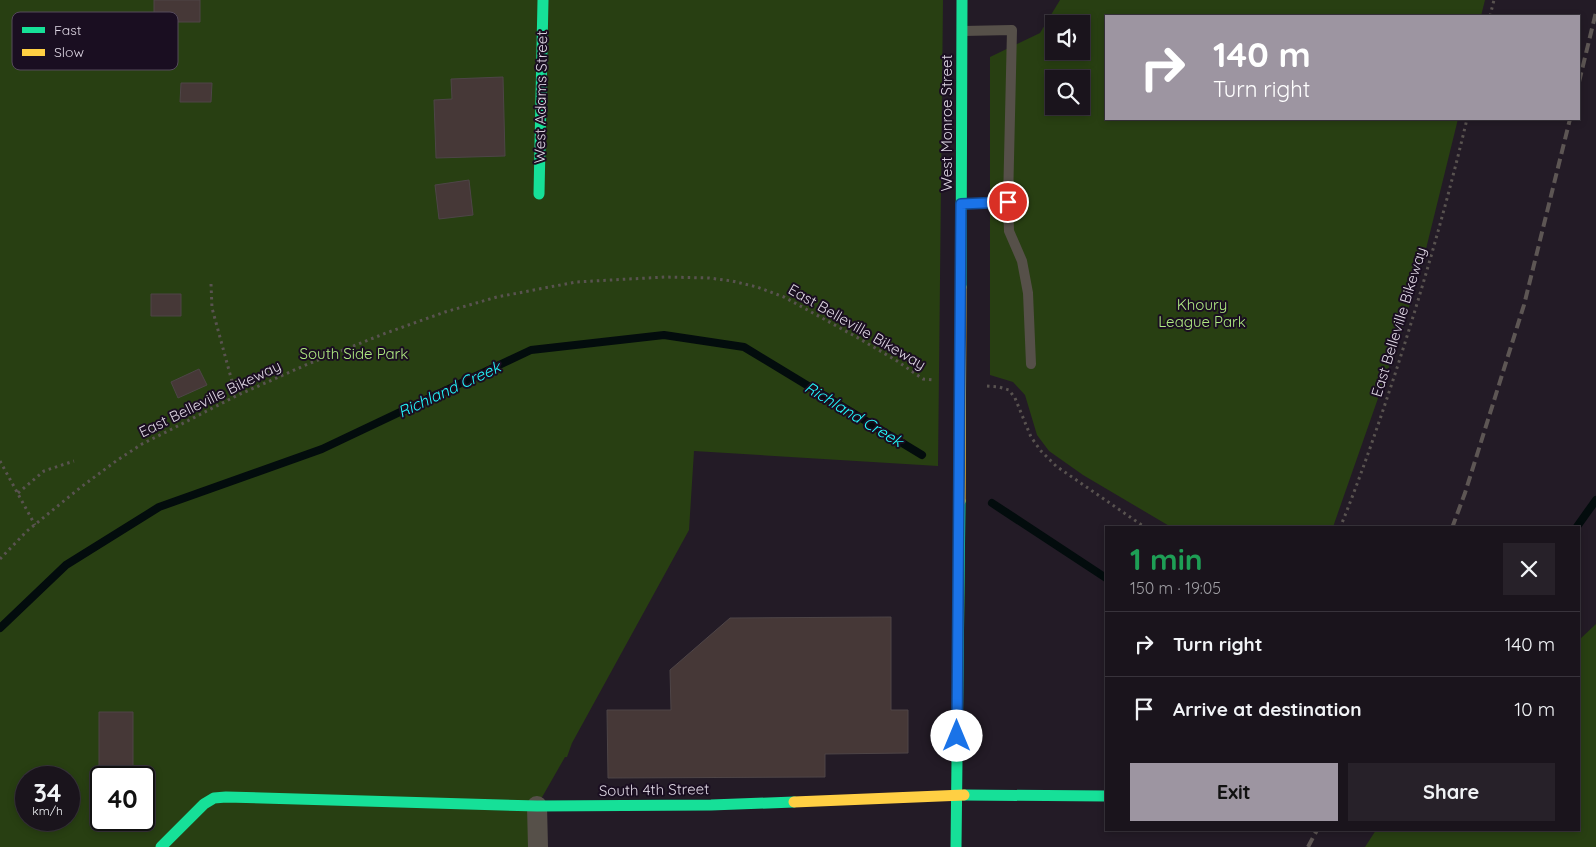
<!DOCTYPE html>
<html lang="en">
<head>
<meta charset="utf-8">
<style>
  body { margin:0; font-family:Quicksand,sans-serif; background:#272129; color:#f1f3f6; height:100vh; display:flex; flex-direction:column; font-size:19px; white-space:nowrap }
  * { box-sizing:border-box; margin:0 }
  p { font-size:16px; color:#9f9ea3 }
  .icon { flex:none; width:28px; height:28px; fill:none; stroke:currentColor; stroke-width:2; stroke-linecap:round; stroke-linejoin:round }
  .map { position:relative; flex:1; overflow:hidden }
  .sheet { position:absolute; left:1105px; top:526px; width:475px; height:305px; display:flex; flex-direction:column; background:#1a141c; border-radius:0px; box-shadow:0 2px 8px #0003,0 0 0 1px #38333b }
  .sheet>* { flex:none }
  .top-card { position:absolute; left:1105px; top:15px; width:475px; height:105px; border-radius:0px; box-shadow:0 2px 8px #0003,0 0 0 1px #38333b; background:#9d95a1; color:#fff; overflow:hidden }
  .tools { position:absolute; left:1045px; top:15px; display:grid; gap:10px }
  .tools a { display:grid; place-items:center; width:45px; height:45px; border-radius:0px; background:#1a141c; box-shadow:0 2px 8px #0003,0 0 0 1px #38333b; font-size:25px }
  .speed { position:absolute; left:15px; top:766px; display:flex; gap:10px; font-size:25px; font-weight:700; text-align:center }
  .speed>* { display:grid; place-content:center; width:65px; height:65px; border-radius:50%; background:#1a141c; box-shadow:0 2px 8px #0003,0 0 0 1px #38333b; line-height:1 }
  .speed small { font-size:12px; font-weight:400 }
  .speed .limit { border:2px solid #111; border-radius:8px; background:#fff; color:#111 }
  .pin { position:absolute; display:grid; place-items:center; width:42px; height:42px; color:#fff; margin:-21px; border:2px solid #fff; border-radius:50%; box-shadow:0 1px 5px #0007 }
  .me { position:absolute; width:55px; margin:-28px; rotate:0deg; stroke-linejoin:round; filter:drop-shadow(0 0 4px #0008) }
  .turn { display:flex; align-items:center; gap:18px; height:105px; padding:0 25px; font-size:22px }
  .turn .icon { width:65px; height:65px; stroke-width:2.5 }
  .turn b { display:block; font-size:35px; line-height:42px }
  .round { display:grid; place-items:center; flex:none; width:52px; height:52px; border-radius:0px; background:#272129 }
  .summary { display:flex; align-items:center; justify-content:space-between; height:85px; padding:0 25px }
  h1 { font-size:30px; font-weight:700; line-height:38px; color:#1e9e55 }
  .action { display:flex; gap:10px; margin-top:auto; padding:10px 25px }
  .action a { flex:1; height:58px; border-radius:0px; background:#9d95a1; color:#111; font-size:20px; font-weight:700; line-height:58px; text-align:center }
  .action a+a { background:#272129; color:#f1f3f6 }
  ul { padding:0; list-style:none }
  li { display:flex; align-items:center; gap:15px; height:65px; padding:0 25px; border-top:1px solid #38333b }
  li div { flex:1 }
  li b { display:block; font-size:19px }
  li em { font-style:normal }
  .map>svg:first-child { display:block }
</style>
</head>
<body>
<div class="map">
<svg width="1596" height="847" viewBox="0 0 1596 847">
  <rect width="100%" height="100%" fill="#231b26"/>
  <path fill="#283f12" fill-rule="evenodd" d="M0,0h943l-5,466 -244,-15 -5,79 -117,213 -5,14h-2l-28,49v41h-537zM26,778h43v42h-43zM101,778h43v42h-43z
    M1060,0h425l-4,16h-375v103h352l-33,134 -21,71 -71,203h-162l-88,-52 -34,-24 -12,-16 -12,-40 -12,-13 -23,-7v-318l50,-24zM1054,24h27v27h-27zM1054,79h27v27h-27z
    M1596,624v223h-231l11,-17h203v-190z"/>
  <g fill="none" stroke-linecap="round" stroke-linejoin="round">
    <path stroke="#030c0d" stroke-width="8" d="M992,503l114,75
      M1576,528l20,-28
      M0,628l66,-63 93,-58 163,-58 209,-99 133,-15 80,12 178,108"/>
  </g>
  <path fill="#463837" stroke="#4e4547" d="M154,0h46v22h-25v11h-21z
    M503,77l2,79 -69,2 -2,-58 18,-1 -1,-20z
    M181,83h31l-1,19h-31z
    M469,180l4,35 -34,4 -4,-34z
    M151,294h30v22h-30z
    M199,369l8,16 -29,13 -7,-16z
    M891,617v93h17v43l-83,1v23l-217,1 -1,-68h64l-1,-40 60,-52z
    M99,712h34v66h-32v15h-2z"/>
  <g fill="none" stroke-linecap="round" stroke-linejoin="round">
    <path stroke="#595350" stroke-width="3" stroke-dasharray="2.5 4" stroke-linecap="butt" d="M1490,16l4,-16
      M211,284l1,24 24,88
      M987,386l12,1 10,3 6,8 16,39 10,14 15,15 90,62
      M0,461l35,64
      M18,493l26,-22 30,-10
      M1340,528c21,-52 39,-105 56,-157 27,-84 51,-167 71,-252
      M0,559l27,-28 54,-44 35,-26 26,-17 28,-14 66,-34 72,-32 78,-31 59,-21 52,-15 79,-15 89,-5 44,1 23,3 25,6 27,10 76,42 37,22 26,18 10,1"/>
    <path stroke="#565049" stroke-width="10" d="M963,31l49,-1 -4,172 1,29 13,30 6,32 3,71
      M962,204l46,-2"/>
    <path stroke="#565049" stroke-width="20" d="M537,806l1,41"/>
    <path stroke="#16e098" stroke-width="11" d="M539,194l4,-194
      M961,287l1,-287
      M964,795l142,1
      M161,847l43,-43 10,-6 12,-1 311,9 174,-1 83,-3
      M956,847l4,-346"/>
    <path stroke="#ffcf43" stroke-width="11" d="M960,501l1,-214
      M794,802l170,-7"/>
    <path stroke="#5d5654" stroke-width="4" stroke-dasharray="10 5" stroke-linecap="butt" d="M1579,82l17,-70
      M1452,528l13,-35 59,-188 46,-186
      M1308,847l9,-17"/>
  </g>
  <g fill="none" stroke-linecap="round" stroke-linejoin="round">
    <g stroke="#114b97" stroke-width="12">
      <path id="route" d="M957,736l4,-532 47,-2"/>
    </g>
    <use href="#route" stroke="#1a73e8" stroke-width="9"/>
  </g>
  <g text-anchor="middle" stroke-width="4" stroke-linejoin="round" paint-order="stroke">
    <g font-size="15" fill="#ded6e3" stroke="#1a0e21">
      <text transform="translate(541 97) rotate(-89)" y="5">West Adams Street</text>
      <text transform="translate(947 123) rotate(-90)" y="5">West Monroe Street</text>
      <text transform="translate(1399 322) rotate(-73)" y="5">East Belleville Bikeway</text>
      <text transform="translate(857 327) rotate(30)" y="5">East Belleville Bikeway</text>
      <text transform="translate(210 399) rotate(-26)" y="5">East Belleville Bikeway</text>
      <text transform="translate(654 790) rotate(-1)" y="5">South 4th Street</text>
    </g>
    <g font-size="15" fill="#afea82" stroke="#1a0e21">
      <text x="1202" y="310">Khoury<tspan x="1202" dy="17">League Park</tspan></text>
      <text x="354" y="359">South Side Park</text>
    </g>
    <g font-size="16" font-style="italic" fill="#23fafd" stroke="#1a0e21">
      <text transform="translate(449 389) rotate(-25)" y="6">Richland Creek</text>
      <text transform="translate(854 414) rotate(31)" y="6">Richland Creek</text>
    </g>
  </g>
  <rect x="12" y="12" width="166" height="58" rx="8" fill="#1a0e21" stroke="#554a5b" stroke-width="1"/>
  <rect x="22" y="27" width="23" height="6" fill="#16e098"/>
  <rect x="22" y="49" width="23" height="7" fill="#ffcf43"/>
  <g font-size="14" fill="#ded6e3">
    <text x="54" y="35">Fast</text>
    <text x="54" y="57">Slow</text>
  </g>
</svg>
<div class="tools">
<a><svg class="icon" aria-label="sound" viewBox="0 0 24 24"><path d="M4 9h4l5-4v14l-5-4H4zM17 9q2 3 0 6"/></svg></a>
<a><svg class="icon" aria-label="search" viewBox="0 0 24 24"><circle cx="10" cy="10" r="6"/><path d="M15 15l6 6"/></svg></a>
</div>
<div class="speed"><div>34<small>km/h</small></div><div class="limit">40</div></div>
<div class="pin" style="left:1008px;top:202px;background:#d93025"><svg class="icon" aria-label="arrive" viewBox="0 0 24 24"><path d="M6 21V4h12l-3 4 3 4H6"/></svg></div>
<svg class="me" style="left:957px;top:736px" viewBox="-20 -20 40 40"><circle r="19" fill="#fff"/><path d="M0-13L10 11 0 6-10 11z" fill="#1a73e8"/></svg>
<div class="top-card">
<div class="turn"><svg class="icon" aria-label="right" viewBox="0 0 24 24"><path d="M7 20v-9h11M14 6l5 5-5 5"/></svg><div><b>140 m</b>Turn right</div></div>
</div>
<section class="sheet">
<div class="summary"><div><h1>1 min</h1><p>150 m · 19:05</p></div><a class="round"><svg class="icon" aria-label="close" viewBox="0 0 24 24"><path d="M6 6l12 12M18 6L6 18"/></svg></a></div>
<ul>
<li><svg class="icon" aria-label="right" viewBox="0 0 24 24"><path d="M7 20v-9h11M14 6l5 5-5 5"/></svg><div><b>Turn right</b></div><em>140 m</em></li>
<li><svg class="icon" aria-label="arrive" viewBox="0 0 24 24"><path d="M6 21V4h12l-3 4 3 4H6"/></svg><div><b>Arrive at destination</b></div><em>10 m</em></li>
</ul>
<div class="action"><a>Exit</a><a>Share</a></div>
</section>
</div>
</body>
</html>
